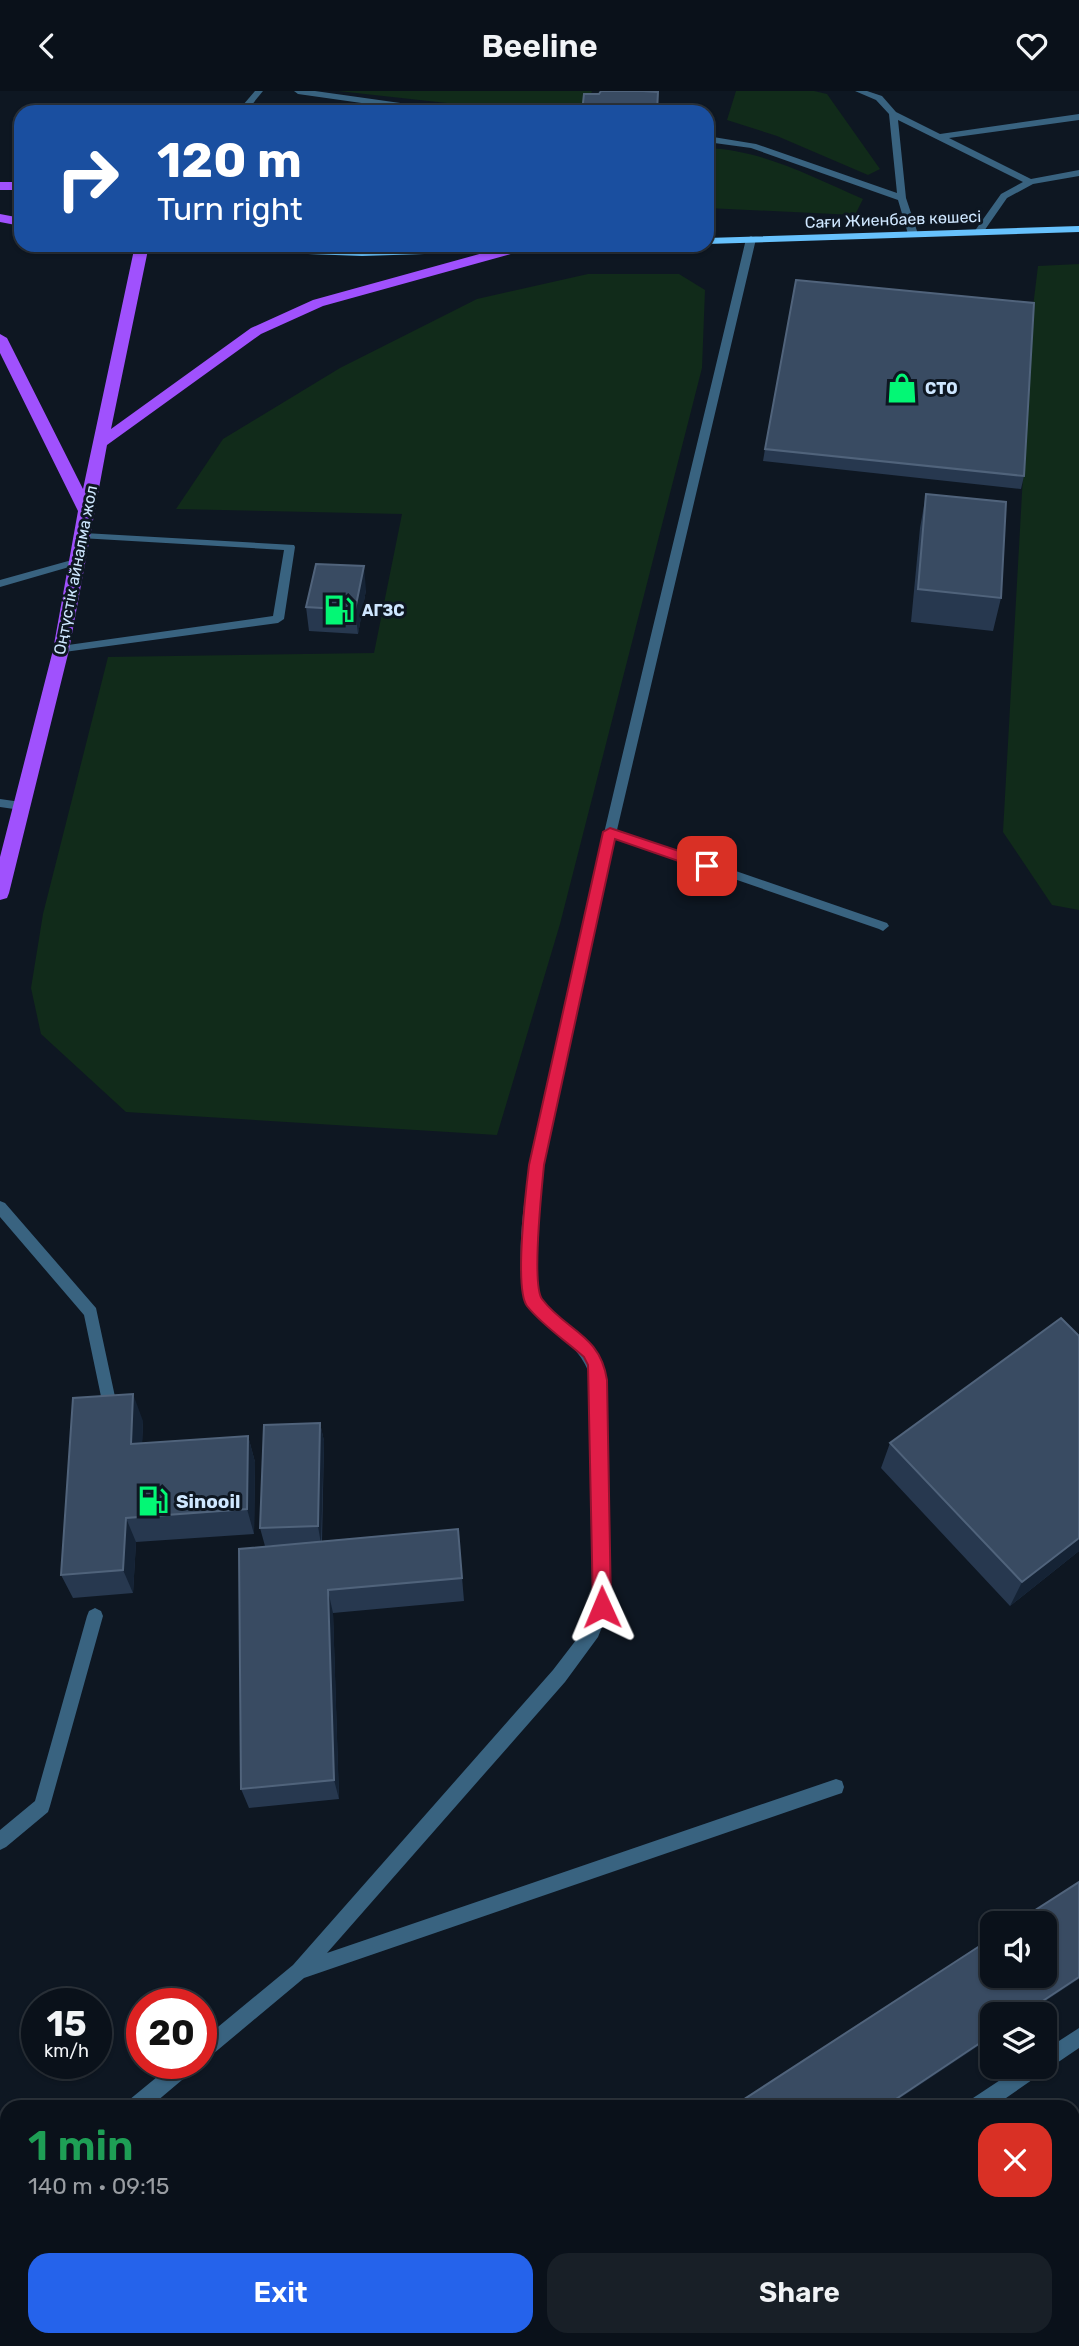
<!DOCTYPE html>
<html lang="en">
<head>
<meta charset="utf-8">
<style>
  body { margin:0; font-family:Rubik,sans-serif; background:#181f27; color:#f1f3f6; height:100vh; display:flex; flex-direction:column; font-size:26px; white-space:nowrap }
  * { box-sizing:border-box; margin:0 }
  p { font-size:23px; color:#999da2 }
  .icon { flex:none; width:38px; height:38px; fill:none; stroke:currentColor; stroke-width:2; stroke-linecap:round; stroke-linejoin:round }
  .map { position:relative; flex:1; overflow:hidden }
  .panel { position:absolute; left:0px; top:2009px; width:1080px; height:247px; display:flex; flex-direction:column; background:#0a111a; border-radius:21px 21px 0 0; box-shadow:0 2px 5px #0004,0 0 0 2px #2a3139 }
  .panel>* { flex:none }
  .hud { position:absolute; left:14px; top:14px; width:700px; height:147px; border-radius:21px; box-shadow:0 2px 5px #0004,0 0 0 2px #2a3139; background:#1a4fa0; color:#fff; overflow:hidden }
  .controls { position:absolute; left:980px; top:1820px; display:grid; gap:14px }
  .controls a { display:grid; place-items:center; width:77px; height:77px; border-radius:14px; background:#0a111a; box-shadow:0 2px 5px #0004,0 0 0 2px #2a3139; font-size:35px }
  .speed { position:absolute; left:21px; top:1897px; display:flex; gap:14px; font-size:35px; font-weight:700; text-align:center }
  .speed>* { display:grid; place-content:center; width:91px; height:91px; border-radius:50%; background:#0a111a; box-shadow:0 2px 5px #0004,0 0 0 2px #2a3139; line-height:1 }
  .speed small { font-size:18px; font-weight:400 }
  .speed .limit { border:10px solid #d22; background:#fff; color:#111 }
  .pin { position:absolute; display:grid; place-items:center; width:60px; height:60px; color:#fff; margin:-30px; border-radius:14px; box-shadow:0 4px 10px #0006 }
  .me { position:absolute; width:77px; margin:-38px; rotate:359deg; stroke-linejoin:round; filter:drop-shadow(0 0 5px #0008) }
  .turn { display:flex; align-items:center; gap:24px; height:147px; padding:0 28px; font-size:32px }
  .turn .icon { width:91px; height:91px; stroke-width:2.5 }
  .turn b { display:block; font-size:49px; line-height:60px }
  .round { display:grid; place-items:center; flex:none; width:74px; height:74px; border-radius:21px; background:#181f27 }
  .head { display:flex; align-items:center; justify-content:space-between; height:119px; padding:0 28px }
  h1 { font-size:42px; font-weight:600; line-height:52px; color:#1e9e55 }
  .button { display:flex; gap:14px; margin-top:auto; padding:14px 28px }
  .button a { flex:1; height:80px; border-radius:21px; background:#2563eb; color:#fff; font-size:28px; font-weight:600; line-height:80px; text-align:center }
  .button a+a { background:#181f27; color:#f1f3f6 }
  header { display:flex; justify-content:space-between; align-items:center; height:91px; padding:0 28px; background:#0a111a; font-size:32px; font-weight:600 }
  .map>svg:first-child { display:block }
</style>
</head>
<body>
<header><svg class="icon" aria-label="back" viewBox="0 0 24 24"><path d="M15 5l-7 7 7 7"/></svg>Beeline<svg class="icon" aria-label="heart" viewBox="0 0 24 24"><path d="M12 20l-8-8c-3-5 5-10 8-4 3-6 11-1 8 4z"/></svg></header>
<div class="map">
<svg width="1079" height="2255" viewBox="0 0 1079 2255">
  <rect width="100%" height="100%" fill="#0e1722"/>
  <path fill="#112b1a" d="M338,0h254l-5,13 -9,8h-49z
    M736,0h78l13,3 53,75 -12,6 -91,-39 -50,-16z
    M707,57c56,2 105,29 156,51l-8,16 -148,-7z
    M1079,173v646l-27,-5 -49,-73 29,-517 6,-49z
    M588,183h91l26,16 -3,78 -142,556 -63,211 -371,-23 -85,-78 -10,-46 12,-74 65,-257 266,-4 28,-139 -226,-5 47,-70 117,-71 137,-69z"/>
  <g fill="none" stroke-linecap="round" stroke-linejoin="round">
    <path fill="#396380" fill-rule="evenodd" d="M294,0h21l128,18 4,3h-22l-127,-18z
      M855,0h12l15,5 14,16 44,22 139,-20v6l-130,18 82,41 48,-9v6l-46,8 -26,14 -25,36h-6l-2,-2 27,-38 22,-12 -125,-62 8,78 12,36 -5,3 -5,-3 -10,-34 -147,-52 -44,-6v-6l49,8 141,49 -8,-79 -13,-14z
      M751,145l5,3 -139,591 270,93 2,3 -6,5 -4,-2 -264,-91 -72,327 -7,90 3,42c26,28 57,43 66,83l5,227 -12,30 -33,45 -238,271 509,-174 6,2 2,6 -2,6 -6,2 -532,183 -97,81 -6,3v-21l92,-76 260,-295 33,-43 8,-20 -3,-227c-10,-45 -65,-56 -69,-94 -6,-63 9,-128 23,-189 10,-49 21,-98 32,-147 54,-237 113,-474 169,-711z
      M84,442l210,12 1,2 -11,72 -6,4 -221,30 -2,-3 6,-4 212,-30 11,-66 -204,-12 -1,-2z
      M79,467l5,3 -1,2 -83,24v-7z
      M0,708l21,3 6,4 -6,4 -21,-3z
      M0,1110l5,2 91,105 21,98 -2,5 -5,2 -5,-2 -2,-5 -19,-91 -84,-98z
      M95,1517l6,3 2,5 -53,190 -2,6 -42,35 -6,3v-20l35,-29 52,-185 2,-5z
      M1079,1937v20l-28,19 -7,3 -2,3 -49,34h-25l2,-7 50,-33h25v-17z
      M174,1972h24l-3,6 -45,38h-23l2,-7z
      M7,2115v21l-7,2v-20z
      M621,2249h26l-3,6h-26z"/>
    <path fill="#396380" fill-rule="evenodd" d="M255,0h8l-17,21h-9z"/>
    <path fill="#67c2fd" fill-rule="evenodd" d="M1079,135v6l-372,12v-6z
      M142,154c73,0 146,5 219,5 86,1 171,-5 257,-5l-5,3 -251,8 -215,-8z"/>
    <path fill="#a051fd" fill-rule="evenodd" d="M0,91h21v8h-21z
      M0,123l21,4v8l-21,-4z
      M135,154h14l-38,184 140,-101 62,-28 199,-55 8,4 -2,3 -195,54 -62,28 -154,111 -38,205 -60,243 -2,5 -7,2v-43l53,-207 25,-139 -78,-158v-19l7,4 76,151z"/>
  </g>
  <path fill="#27384f" d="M765,358l259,27 -3,13 -258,-28z
    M926,403l75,104 -8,33 -82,-9 9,-94z
    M366,499l-8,44 -49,-3 -3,-24z
    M143,1330l-1,23 106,-8 7,26 -1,72 -118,8 -3,51 -60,5 -12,-23z
    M320,1332l4,18 -2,100 136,-12 6,72 -131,12 6,186 -90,9 -8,-19 37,-244 -13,1 -5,-18z
    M890,1352l189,108 -69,55 -129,-138z"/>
  <path fill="#152335" d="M364,475l2,24 -8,44 -3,-24z
    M133,1303l10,27 -2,49 -10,-26z
    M320,1332l4,18 -3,103 -3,-18z
    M248,1345l7,26 -1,72 -7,-25z
    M126,1427l10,24 -3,51 -10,-23z
    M1079,1447v13l-69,55 12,-24z
    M328,1499l5,23 6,186 -5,-19z
    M1079,1886v2l-53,35h-3z
    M992,1944v2l-105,70h-3z"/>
  <path fill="#394b62" stroke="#50637b" stroke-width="2" d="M601,0h42l15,1 -1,20h-75l2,-18h15z
    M796,189l238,23 -10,173 -259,-27z
    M926,403l80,8 -5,96 -83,-9z
    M316,473l48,2 -9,44 -49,-3z
    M1061,1227l18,18v202l-57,44 -132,-139z
    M133,1303l-2,50 117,-8 -1,73 -121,9 -3,52 -62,5 12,-177z
    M320,1332l-2,103 -58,2 4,-103z
    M458,1438l4,49 -134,12 6,190 -93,9 -2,-240z
    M1079,1791v95l-56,37h-31v21l-108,72h-152l260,-169v38h53v-53h-30z
    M1079,2027v189l-6,4v-189z
    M373,2249h163l-9,6h-163z
    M758,2249h275l-8,6h-276z"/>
  <path fill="#e11d48" stroke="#92132f" stroke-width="2" d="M610,737l102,34 2,4 -7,5 -92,-32 -71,326c-2,22 -13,119 -2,134 24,32 58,35 65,81l4,227 -3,6 -6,3 -7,-3 -2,-6 -5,-242 -4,-8c-18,-16 -42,-32 -57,-51 -13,-17 -1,-117 2,-141l74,-333z"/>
  <defs>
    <g id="shop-bare" transform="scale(2.415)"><path d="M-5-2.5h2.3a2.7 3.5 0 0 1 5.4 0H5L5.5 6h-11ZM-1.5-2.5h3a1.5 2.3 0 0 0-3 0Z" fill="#03f775" stroke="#0e1722" stroke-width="2.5" paint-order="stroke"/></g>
    <g id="fuel-bare" transform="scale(2.415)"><path d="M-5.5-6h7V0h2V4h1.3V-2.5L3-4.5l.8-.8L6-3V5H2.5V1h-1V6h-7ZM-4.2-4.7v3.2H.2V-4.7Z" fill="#03f775" stroke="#0e1722" stroke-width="2.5" paint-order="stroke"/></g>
  </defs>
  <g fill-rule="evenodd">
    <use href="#shop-bare" x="902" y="297"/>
    <use href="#fuel-bare" x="339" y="519"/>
    <use href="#fuel-bare" x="153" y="1410"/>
  </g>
  <g text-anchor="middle" stroke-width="6" stroke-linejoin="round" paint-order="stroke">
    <g font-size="16" fill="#cfe7ff" stroke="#0e1722">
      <text transform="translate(893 128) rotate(-2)" y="6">Сағи Жиенбаев көшесі</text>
      <text transform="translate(75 479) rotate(-79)" y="6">Оңтүстік айналма жол</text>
    </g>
    <g font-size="16" font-weight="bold" fill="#cfe7ff" stroke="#0e1722" text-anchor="start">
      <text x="925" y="303">СТО</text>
      <text x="362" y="525">АГЗС</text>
    </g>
    <g font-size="19" font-weight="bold" fill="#cfe7ff" stroke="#0e1722" text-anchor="start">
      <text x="176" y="1417">Sinooil</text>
    </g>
  </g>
</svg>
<div class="controls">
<a><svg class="icon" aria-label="sound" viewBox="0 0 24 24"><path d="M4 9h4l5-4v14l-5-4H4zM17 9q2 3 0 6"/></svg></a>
<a><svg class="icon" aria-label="layers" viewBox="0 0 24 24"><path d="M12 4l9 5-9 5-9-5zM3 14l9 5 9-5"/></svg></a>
</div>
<div class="speed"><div>15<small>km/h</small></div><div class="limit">20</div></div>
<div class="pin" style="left:707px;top:775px;background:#d93025"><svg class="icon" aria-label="arrive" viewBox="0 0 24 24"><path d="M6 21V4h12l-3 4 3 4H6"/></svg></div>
<svg class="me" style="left:602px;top:1516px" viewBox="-20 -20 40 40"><path d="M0-17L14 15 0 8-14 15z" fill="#e11d48" stroke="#fff" stroke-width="4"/></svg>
<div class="hud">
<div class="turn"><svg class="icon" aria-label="right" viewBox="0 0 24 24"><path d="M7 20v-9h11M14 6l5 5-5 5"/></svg><div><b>120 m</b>Turn right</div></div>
</div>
<section class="panel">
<div class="head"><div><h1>1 min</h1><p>140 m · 09:15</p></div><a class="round" style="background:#d93025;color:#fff"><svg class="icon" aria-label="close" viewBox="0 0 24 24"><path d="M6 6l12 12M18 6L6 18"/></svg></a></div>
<div class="button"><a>Exit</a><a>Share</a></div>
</section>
</div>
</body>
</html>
